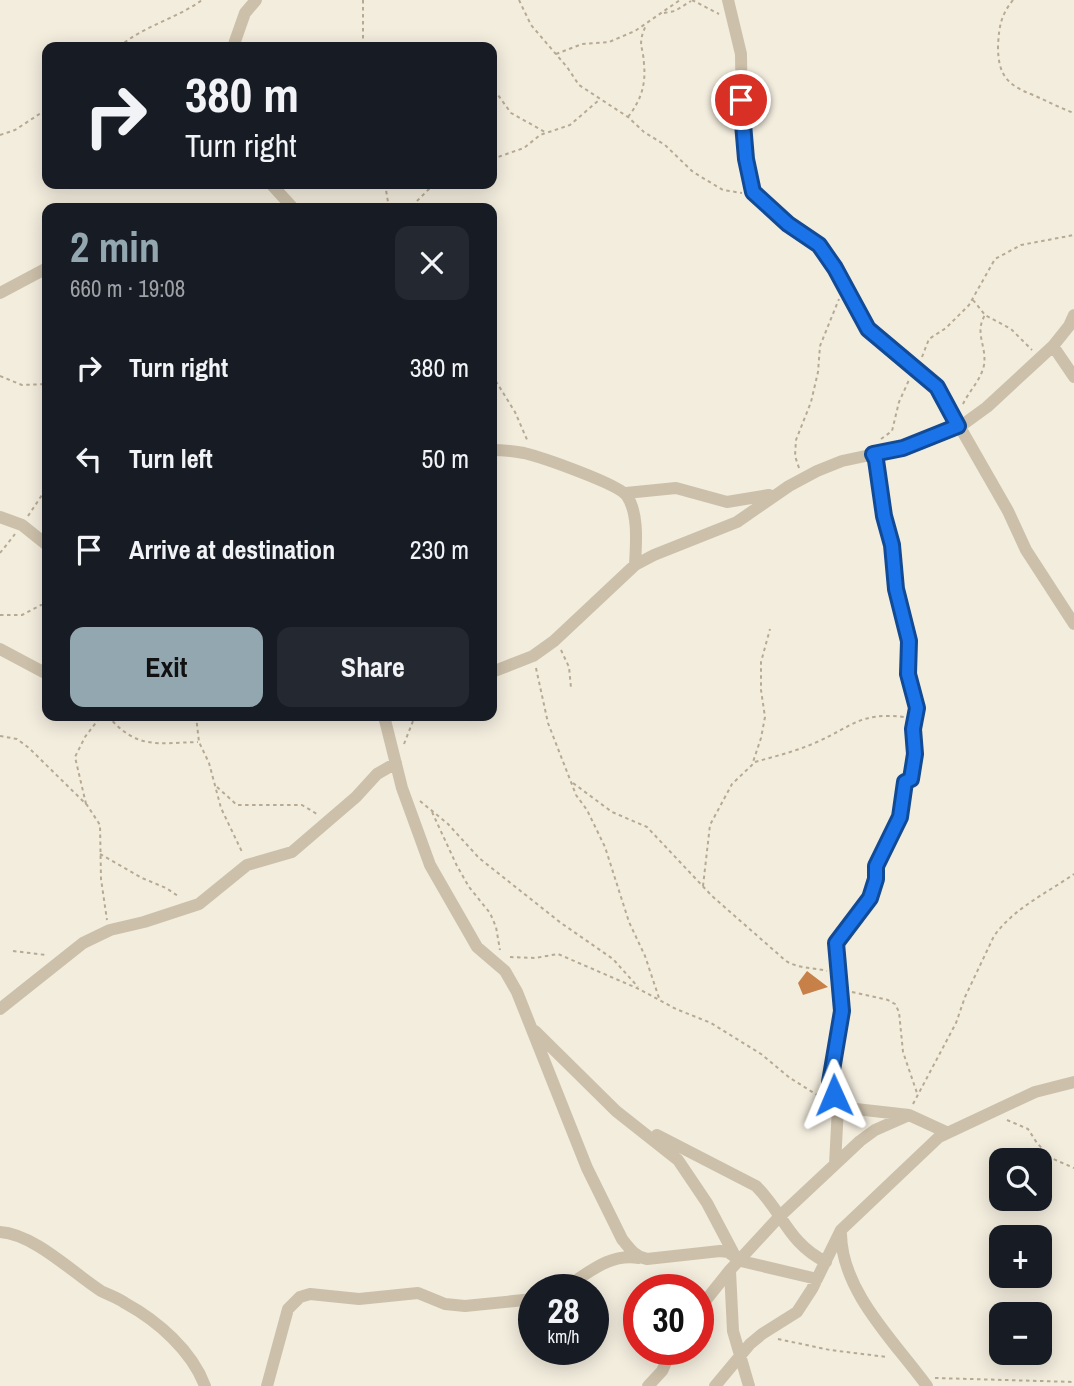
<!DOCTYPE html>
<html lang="en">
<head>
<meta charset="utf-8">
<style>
  body { margin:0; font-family:"Archivo Narrow",sans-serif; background:#242831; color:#f1f3f6; height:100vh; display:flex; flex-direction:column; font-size:26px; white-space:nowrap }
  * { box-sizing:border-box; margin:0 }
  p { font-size:23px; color:#9ea1a6 }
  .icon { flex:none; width:38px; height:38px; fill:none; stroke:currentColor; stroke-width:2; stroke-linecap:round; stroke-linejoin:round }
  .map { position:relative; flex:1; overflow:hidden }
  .panel { position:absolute; left:42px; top:203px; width:455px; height:518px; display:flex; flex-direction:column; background:#171b24; border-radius:14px; box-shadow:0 4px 18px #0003 }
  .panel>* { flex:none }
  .hud { position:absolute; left:42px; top:42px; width:455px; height:147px; border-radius:14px; box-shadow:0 4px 18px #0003; background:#171b24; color:#f1f3f6; overflow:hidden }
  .buttons { position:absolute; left:989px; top:1148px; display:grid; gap:14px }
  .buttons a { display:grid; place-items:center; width:63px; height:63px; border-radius:14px; background:#171b24; box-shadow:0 4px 18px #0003; font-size:35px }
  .speed { position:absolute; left:518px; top:1274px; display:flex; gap:14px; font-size:35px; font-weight:700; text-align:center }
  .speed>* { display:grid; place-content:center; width:91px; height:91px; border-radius:50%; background:#171b24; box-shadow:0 4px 18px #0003; line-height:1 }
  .speed small { font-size:18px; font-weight:400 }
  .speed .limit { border:10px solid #d22; background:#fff; color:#111 }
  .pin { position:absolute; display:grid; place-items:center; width:60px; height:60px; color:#fff; margin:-30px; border:4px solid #fff; border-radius:50%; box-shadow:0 2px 7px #0007 }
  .me { position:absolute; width:77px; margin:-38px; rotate:359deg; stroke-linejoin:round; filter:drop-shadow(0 0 5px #0008) }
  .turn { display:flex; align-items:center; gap:24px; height:147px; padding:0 28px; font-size:32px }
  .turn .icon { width:91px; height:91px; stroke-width:2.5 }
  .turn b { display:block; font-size:49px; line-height:60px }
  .round { display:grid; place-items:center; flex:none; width:74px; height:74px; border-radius:14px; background:#242831 }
  .headline { display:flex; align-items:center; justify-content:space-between; height:119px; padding:0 28px }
  h1 { font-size:42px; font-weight:700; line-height:52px; color:#92a7b0 }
  .primary-button { display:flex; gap:14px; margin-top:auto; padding:14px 28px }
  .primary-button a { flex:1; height:80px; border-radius:14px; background:#92a7b0; color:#111; font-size:28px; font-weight:700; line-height:80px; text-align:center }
  .primary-button a+a { background:#242831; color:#f1f3f6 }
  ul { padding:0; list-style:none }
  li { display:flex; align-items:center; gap:21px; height:91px; padding:0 28px }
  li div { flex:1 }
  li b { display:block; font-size:26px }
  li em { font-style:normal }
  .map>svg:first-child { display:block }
</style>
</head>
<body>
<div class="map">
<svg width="1074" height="1386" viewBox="0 0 1074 1386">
  <rect width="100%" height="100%" fill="#f3edde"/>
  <path fill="#c78048" d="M807,971l21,16 -25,8 -5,-12z"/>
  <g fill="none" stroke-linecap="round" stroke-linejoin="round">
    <path stroke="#b7aa94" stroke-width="2" stroke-dasharray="3.5 3.5" stroke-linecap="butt" d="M363,0v47
      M519,0l12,25 36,42 12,18 49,32 16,15 21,13 28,27 30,18 19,3
      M692,0l27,14
      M1013,0c-12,15 -14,26 -15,46 0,29 9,39 35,49 14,6 27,13 41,18
      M664,13l11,-2 16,-10
      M119,47c24,-21 57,-28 83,-47
      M556,54l26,-10 27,-2 26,-11 45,-31
      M492,93l6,2 13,18 34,19
      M628,117c13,-17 18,-32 16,-53 -1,-20 -7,-18 2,-39
      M0,135l15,-5 32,-21
      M492,159l32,-11 16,-13 30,-10 29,-25
      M385,184l4,24
      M352,208h8
      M405,208l9,-4 20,-20
      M973,300l12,15 26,14 21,21
      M922,357l7,-18 17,-11 23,-23 26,-46 26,-14 53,-10
      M492,375l23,37 13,30
      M0,376l22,9 25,-1
      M963,404c6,-13 18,-24 21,-39 3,-19 -10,-32 1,-50
      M881,439l11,-8 7,-29 10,-22
      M799,468l-4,-12 1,-16 15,-38 7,-30 2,-26 19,-47
      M28,516l14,-21 5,-21
      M0,553l15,-19
      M0,615h22l19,-10h6
      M561,650l8,17 2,21
      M536,668l12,55 28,72 11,15 18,37 24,75 16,34 14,42
      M108,716c29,34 49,27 90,26
      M196,716l3,26 10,21 12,45 22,46
      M0,736l17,3 12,9 58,57 13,20 1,54 6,41
      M404,744l11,-28
      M755,762c21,-6 42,-11 62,-20 36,-16 43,-30 87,-25
      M573,783l39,29 35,15 65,69 74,65c13,8 26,6 41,10
      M217,787l20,18h65l15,9
      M420,801l28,23 31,34 82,65 52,36 25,28
      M86,804l-11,-47 10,-20 16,-21
      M432,812l25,54 12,21 21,26 6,14 4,23
      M100,854l42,24 24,10 12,8
      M703,886l7,-61 22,-41 20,-19 9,-27 4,-21 -4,-27v-28l9,-33
      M13,951l33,4
      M510,957l25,1 23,-4 81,35 37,20 35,14 50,31 29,24 32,20
      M852,992l36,8 7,4 4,8 4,40 14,41
      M913,1104l43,-81 9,-26 29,-61c20,-28 53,-43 80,-62
      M1007,1120l21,9 9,14 14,15 23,10
      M778,1339l52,11 57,7
      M935,1378l139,4"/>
    <path stroke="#ccc0aa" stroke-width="12" d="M728,0l13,54 1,73 6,50 5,15 35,32 31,21 16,23 33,61 69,58 71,124 18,39 48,74
      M233,47l12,-34 11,-13
      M271,184l22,24
      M0,293l47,-25
      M1053,346l21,31
      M492,450c11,0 21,1 32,3 17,4 95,31 103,43 12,18 9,48 8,69
      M873,454l19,91 4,44 13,52 -1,33 9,34 -4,21 2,25 -4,25 -6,3 -5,35 -24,49 -1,13 -5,19 -34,45 6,68 -12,71 8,25 71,8 37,17
      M626,493l50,-5 51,14 42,-7
      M0,517l22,8 25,20
      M0,649l47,25
      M492,672l41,-16 21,-15 81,-76 19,-10 83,-33 52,-36 28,-15 25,-10 61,-13 62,-25 22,-16 66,-61 16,-20 5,-11
      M384,716l18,72 28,77 47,82 28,24 12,21 70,176 35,71c7,9 13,18 25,20l73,-8 8,1 13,9 76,18
      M0,1009l83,-66 27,-13 34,-8 55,-18 48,-39 45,-13 64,-55 21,-23 19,-11
      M535,1031l81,80 62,49 29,43 28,53
      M657,1135l99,51c28,28 32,57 70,76
      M835,1164l3,-57
      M0,1232c34,2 73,41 101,59 8,4 17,7 24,12 33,18 67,48 80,83
      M841,1234c1,58 54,108 86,152
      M730,1271l3,60 16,55
      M561,1290c26,-15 46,-37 78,-32
      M698,1310l32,-40 50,-54 80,-75 15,-11 34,-15
      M267,1386l21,-77 12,-12 10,-3 49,5 59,-6 27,11 20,2 69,-7
      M648,1386l14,-15 10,-22
      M715,1386l35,-42 12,-10 35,-22 15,-23 29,-59 98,-93 96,-45 39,-10"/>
  </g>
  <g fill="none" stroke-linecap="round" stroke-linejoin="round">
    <g stroke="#114b97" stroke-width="18">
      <path id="route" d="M741,100l5,59 7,33 35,32 31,21 16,23 33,61 69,58 21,39 -55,22 -30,6 3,6 8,56 8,29 4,44 13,52 -1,33 9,34 -4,21 2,25 -4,25 -6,3 -5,35 -24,49v13l-6,19 -34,45 6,68 -12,71 4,13"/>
    </g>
    <use href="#route" stroke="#1a73e8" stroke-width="12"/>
  </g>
</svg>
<div class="buttons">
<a><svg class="icon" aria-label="search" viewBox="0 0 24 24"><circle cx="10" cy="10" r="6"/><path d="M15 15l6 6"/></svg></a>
<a>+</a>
<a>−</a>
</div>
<div class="speed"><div>28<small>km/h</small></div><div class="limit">30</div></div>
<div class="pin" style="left:741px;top:100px;background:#d93025"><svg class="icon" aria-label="arrive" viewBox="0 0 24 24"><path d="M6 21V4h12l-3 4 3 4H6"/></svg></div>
<svg class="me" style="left:834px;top:1095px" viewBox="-20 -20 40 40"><path d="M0-17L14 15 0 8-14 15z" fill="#1a73e8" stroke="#fff" stroke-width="4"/></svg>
<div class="hud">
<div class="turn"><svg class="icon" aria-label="right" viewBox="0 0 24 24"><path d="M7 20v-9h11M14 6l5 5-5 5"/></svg><div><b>380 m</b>Turn right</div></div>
</div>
<section class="panel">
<div class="headline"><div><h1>2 min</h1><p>660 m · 19:08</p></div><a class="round"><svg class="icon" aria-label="close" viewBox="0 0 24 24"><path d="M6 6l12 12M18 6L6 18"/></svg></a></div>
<ul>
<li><svg class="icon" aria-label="right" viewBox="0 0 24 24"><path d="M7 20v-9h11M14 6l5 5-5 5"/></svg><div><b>Turn right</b></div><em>380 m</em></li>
<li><svg class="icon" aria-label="left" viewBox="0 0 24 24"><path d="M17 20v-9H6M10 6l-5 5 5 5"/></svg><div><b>Turn left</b></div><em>50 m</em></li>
<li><svg class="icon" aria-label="arrive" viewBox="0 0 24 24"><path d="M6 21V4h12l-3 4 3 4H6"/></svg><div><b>Arrive at destination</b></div><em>230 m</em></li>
</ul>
<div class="primary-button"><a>Exit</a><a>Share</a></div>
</section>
</div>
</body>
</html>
